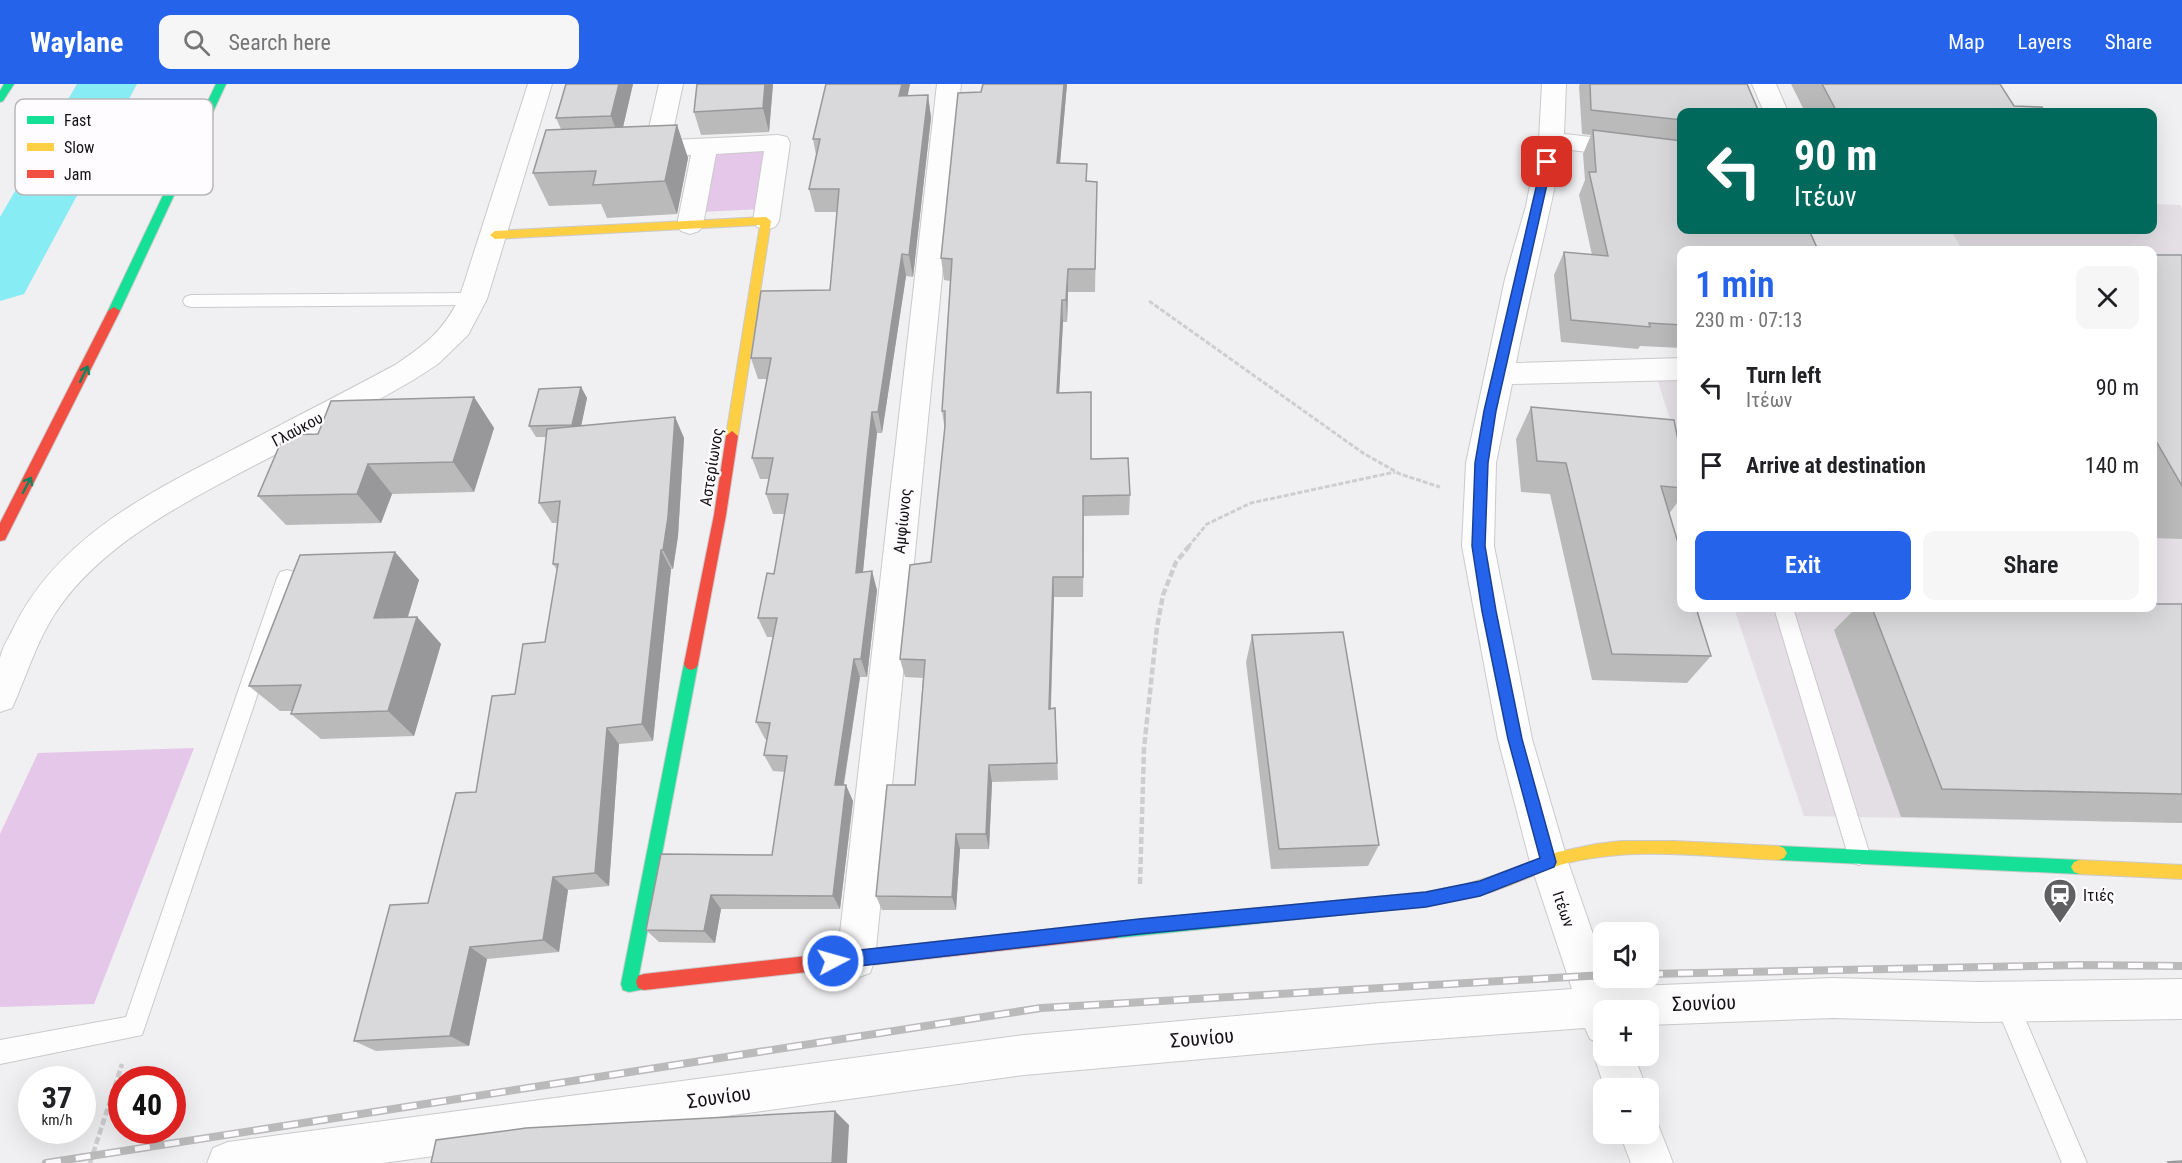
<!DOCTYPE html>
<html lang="en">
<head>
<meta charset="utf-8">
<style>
  body { margin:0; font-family:"Roboto Condensed",sans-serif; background:#f6f6f6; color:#202124; height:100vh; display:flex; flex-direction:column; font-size:22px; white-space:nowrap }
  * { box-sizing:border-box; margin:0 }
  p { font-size:20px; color:#757577 }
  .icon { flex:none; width:33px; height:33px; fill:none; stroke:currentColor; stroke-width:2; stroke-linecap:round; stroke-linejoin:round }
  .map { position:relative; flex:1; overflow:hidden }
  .panel { position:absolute; left:1677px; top:162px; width:480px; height:366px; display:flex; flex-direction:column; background:#fff; border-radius:12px; box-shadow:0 6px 24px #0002 }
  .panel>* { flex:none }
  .banner { position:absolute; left:1677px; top:24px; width:480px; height:126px; border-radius:12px; box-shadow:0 6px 24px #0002; background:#00695c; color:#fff; overflow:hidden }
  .fabs { position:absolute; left:1593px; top:838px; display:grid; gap:12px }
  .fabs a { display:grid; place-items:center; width:66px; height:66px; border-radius:12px; background:#fff; box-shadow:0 6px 24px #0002; font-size:30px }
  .speed { position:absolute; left:18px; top:982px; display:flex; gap:12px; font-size:30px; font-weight:700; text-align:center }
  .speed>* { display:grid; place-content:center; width:78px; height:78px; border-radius:50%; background:#fff; box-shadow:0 6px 24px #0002; line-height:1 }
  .speed small { font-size:15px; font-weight:400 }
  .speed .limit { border:9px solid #d22; background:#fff; color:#111 }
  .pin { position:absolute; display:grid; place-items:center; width:51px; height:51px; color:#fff; margin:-26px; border-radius:12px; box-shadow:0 3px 9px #0006 }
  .me { position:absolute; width:66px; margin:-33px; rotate:84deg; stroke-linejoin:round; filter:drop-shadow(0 0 4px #0008) }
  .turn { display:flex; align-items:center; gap:21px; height:126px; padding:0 18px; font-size:27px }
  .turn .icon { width:78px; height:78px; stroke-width:2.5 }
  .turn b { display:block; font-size:42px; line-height:51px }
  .round { display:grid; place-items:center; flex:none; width:63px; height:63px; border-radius:12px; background:#f6f6f6 }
  .overview { display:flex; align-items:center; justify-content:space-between; height:102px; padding:0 18px }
  h1 { font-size:36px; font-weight:600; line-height:45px; color:#2563eb }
  .cta { display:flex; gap:12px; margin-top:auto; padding:12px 18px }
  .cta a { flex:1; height:69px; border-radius:12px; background:#2563eb; color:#fff; font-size:24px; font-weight:600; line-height:69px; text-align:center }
  .cta a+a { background:#f6f6f6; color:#202124 }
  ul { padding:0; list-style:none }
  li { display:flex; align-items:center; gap:18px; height:78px; padding:0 18px }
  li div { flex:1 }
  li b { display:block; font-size:22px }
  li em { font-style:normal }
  header { display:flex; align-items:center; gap:36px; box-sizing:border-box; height:84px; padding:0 30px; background:#2563eb; color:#fff }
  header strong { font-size:28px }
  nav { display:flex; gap:33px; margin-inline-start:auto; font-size:21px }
  .search { width:420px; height:54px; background:#f6f6f6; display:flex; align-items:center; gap:15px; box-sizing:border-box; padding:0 21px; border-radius:12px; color:#757577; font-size:22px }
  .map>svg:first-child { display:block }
</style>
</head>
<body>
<header>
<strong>Waylane</strong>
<div class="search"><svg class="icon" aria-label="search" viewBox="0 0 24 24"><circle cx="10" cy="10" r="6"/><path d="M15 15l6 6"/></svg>Search here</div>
<nav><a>Map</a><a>Layers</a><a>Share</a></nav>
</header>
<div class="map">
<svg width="2182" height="1079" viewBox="0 0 2182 1079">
  <rect width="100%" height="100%" fill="#f0eff1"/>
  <path fill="#e4dfe5" d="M2153,120l27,1 2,3v615l-378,-7 -70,-208h418v-358h-190l-11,-20h201z
    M1681,291v77l-25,-76z"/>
  <path fill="#e5c7e9" d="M772,65l-10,60 -61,3 11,-61z
    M194,664l-100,256 -94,3v-173l38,-81z"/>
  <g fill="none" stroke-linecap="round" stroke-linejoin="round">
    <path fill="#88ecf4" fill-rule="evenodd" d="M77,0h60l-113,210 -24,7v-84z"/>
    <g stroke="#cbcacb" stroke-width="2">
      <path id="lane" d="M473,209l6,2 2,4 -2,4 -6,2 -282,2 -6,-2 -2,-4 2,-4 6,-2z
        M287,486l7,2 3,6 -155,457 -142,29v-24l126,-23 151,-439 3,-6z
        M1774,524h19l77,247 -3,7 -8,3 -8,-3 -3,-7z
        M2006,905l8,4 73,170h-25l-68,-162 4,-8z"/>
    </g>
    <g stroke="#cbcacb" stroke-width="2">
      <path id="street" d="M528,0h24l-65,215 -19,36 -30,29 -23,15c-51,30 -104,57 -156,84 -71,38 -154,78 -201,146 -21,30 -31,66 -46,99l-12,4c0,-17 0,-38 0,-54 2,-10 9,-21 13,-29 44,-92 139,-138 225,-182 52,-27 105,-54 157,-82 30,-20 48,-34 64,-66z
        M659,0h24l-12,56 107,-5 9,2 3,6 -11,78 -4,6 -9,3 -9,-3 -4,-6 11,-70 -48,3 -13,71 -4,6 -9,3 -9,-3 -4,-6 14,-70 -52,2 -9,-2 -3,-6 3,-6 16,-2z
        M937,0h24l-86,875 -5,14 -14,5 -14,-5 -5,-14z
        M1542,0h24l-2,50 118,13v16l-120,-14c-13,72 -32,142 -46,214l166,-5v22l-170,4 -16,79 -2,83 38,193 36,123 36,104v12h4l3,9 222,-9 146,4 203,-3v40l-203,3 -146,-4 -185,7v-14h-44v45h30l13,33h-42l-11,-33 5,-13 -9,-4 -5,-11 -204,15 -357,32 -641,88h-176l6,-15 15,-6 796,-107 357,-32 191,-14 -42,-127 -32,-123 -36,-193 4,-83 39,-184 21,-73 13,-66z
        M1752,0h24l12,28h-24z
        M1648,1032l8,3 17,44h-42l-11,-29h28z"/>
    </g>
    <g stroke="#cbcacb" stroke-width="2">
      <path id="fast" d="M4,0h10l-11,17 -3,1v-11z
        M216,0h10l-106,227 -6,4 -4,-1 -2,-3z
        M691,574l5,2 2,4 -59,311 11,1 2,6 -2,6 -21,4 -6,-2 -2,-6 63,-320 2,-4z
        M1779,762l300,14 5,2 3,5 -3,5 -5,2 -300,-14 -5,-2 -3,-5 3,-5z
        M1462,801l5,2 3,5 -3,5 -41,9 -310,32 -6,-3 -2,-5 2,-5 6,-3 310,-30z"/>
    </g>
    <g stroke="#cbcacb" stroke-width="2">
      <path id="slow" d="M766,133l5,4 -33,215 -6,5 -6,-5 34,-211 -265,14 -5,-4 5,-4z
        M1621,757h53l105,5 5,2 3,5 -3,5 -5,2c-71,-3 -149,-15 -219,5 -21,7 -86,39 -103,32l-3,-5 3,-5 33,-10 68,-25 38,-8z
        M2079,776l103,5v14l-103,-5 -5,-2 -3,-5 3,-5z"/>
    </g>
    <g stroke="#cbcacb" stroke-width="2">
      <path id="jam" d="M114,223l6,4 -115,229 -5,1v-18l108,-212z
        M732,347l6,5 -12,79 -28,149 -2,4 -5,2 -5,-2 -2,-4 30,-149 12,-79z
        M1116,838l6,3 2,5 -2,5 -6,3 -472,52 -6,-2 -2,-6 2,-6 6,-2z"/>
    </g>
    <path stroke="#cececf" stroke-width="3" stroke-dasharray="5 2" stroke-linecap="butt" d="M1149,217l214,152 37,21 40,13
      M1188,463l19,-23 44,-21 144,-31"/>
    <path stroke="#cececf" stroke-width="4.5" stroke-dasharray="7 3" stroke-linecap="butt" d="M1140,800l4,-136 13,-121 6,-32 13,-33 14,-17
      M90,1079l32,-99"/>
    <use href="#lane" fill="#fdfdfd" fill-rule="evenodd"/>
    <use href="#street" fill="#fdfdfd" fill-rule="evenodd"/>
    <use href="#fast" fill="#16e098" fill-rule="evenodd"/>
    <use href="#slow" fill="#ffcf43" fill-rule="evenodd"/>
    <use href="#jam" fill="#f24e42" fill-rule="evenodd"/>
    <g stroke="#bababb" stroke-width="8">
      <path id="rail" d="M1648,890l431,-9 103,1
        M46,1079l995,-155 563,-33"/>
    </g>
    <use href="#rail" stroke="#fffcff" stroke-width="5" stroke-dasharray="15" stroke-linecap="butt"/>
  </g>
  <path fill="#bbbabb" d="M633,0l-10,43 54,-2 11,33 -11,56 -70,4 -6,-14 -52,2 -16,-33 28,-44 -5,-11z
    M773,0l-4,48 -68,3 -7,-23z
    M826,0h84l-3,12 21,-1 3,23 -18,159 -7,-1 -24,157h-5l-5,46 -9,93 14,18 -10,87h-7l-16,108 9,16 -13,108h-119l-6,34 -56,-1 -13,-12 126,-75 13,-83 -12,-1 -9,-16 3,-16h-2l-9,-17 17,-85h-6l-9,-19 16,-44 11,-60h-12l-7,-20 3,-15h-9l-8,-21 15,-79h-9l-7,-21 79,-68 7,-78h-22l-6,-23 7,-34 -3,-16z
    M983,0h84l-7,79 27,1v17l10,1 -2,110h-27l-1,30h-4l-4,71 32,66 39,36 -1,20 -45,1 -1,81h-29l-3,111 5,17 2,55 -66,2 -3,67h-29l-4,61h-74l-6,-14 39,-111 8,-107 -18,-1 -5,-18 31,-97 14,-131 -3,-20 8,-130 -6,-1 -3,-22z
    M1580,0h167l-65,28v236l-42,-2 -2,3 -77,-7 -7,-67 10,-23 28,3 -13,-60 6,-15 -2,-26 8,-19 -9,-1 -3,-48z
    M1791,0h209l14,22 31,6h-240z
    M2152,171h30v284l-30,-1z
    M581,303l6,11 -6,28 94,-9 9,21 -6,98 -5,33h-2l-18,172 -34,3 -10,142 -41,4 -9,62 -72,7 -18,87 -93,5 -22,-10 74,-138 48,-111 39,-98 30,-52 12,-72 -4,-6 4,-41h-5l-13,-20 7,-66h-10l-7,-11z
    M474,313l20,31 -20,64 -82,2 -11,29 -95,2 -28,-29 60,-62z
    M1531,323l151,54v35l-13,18 42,142 -24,27 -95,-3 -42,-186 -29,-2 -5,-53z
    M395,468l24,28 -11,37h9l24,27 -27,92 -93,3 -30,-25 1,-3h-12l-31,-25z
    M2182,520v219l-281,-6 -67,-187 22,-22h296z
    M1252,551l127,210 -11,21 -97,3 -25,-207z"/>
  <path fill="#989799" d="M619,0h14l-13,56 -9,-24z
    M765,0h8l-4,48 -6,-24z
    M902,0h8l-7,35 -4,-23z
    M1064,0h3l-9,102 -1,-23z
    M928,11l3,23 -18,159 -4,-22z
    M677,41l11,33 -11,56 -12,-33z
    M902,170l4,22 -24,157 -4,-21z
    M1068,185v23l-1,30 -1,-22z
    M1062,216l1,22 -5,92 -1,-21z
    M581,303l6,11 -8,38 -7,-11z
    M474,313l20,31 -20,64 -21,-30z
    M872,328l5,21 -5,46 -11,113 -5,-19 11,-115z
    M675,333l9,21 -6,98 -5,33 -10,-19z
    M368,380l24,30 -11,29 -24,-29z
    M661,466l10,19 -18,172 -11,-17z
    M395,468l24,28 -20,65 -25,-27z
    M872,487l5,19 -10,87 -6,-18z
    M1053,493l1,20 -4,129 -1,-17z
    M417,533l24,27 -27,92 -26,-25z
    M854,575l6,18 -19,124 -6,-16z
    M607,644l12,16 -10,142 -14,-13z
    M989,681l3,17 -3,67 -3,-15z
    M846,701l7,16 -13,108 -7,-13z
    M956,750l4,15 -4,61 -4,-13z
    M553,793l15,13 -9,62 -16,-12z
    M711,811l10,14 -6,34 -11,-12z
    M470,863l17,12 -18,87 -19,-10z
    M835,1027l14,14 -2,38h-15z"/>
  <path fill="#d9d8da" stroke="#989799" stroke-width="1.5" d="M566,0h53l-8,32 -55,2z
    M697,0h68l-2,24 -69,4z
    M826,0h76l-3,12 29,-1 -19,160 -7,-1 -24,158h-6l-5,46 -11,115 16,-2 -11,88h-7l-19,126h11l-13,111 -122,-1 -7,36 -58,-1 15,-76 111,1 15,-99 -23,-1 6,-32 -14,-1 21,-104h-19l9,-45 7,1 14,-80h-22l7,-36h-21l19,-100h-20l10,-67 69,-1 9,-101h-30l11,-50h-7z
    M983,0h81l-7,79 30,1 -1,17 11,1 -2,87h-27l-2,31h-4l-5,93 34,-1v67l37,-1 2,37 -47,1v81h-30l-4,132 6,-1 2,55 -68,2 -3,69h-30l-4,63 -76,-1 11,-111h28l10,-125 -25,-1 10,-94 21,-3 14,-136v-15h-3l10,-152 -11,-1 17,-165 23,-1z
    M1590,0h157l12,28h-77v8l-91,-10z
    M1822,0h178l14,22 28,1 3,5h-208z
    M677,41l-12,56 -72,4 3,-14 -63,2 13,-43z
    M1593,46l89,11v89h127l9,20h-136v75l-33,-2 1,4 -79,-7 -7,-68 44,4 -19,-84h7z
    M2152,171h30v231l-30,-52z
    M581,303l-9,38 -43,1 10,-37z
    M474,313l-21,65 -85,2 -11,30 -99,2 26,-61 34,-1 13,-33z
    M1531,323l143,13 8,41v27l-21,-2 21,70v52h14l15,48 -99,-2 -46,-191 -29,-2z
    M675,333l-7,100 -5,33h-2l-19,174 -35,4 -12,145 -42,4 -10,63 -73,7 -20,89 -96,5 36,-136 38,-2 28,-110 20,-1 16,-96 23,-2 8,-50 22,-2 13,-78h-5l7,-63 -21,2 8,-74z
    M395,468l-21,66 43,-1 -29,94 -97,3 10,-29 -52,1 51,-131z
    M2152,520h30v190l-240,-5 -70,-181h280z
    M1343,548l36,213 -100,4 -27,-214z
    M835,1027l-3,52h-401l5,-23 90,-12z
    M2182,1077v2h-13l-1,-1z"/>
  <defs><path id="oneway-shaft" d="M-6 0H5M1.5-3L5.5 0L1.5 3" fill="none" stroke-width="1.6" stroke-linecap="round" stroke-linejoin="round" transform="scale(1.5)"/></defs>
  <g stroke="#15835c">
    <use href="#oneway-shaft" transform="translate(84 290) rotate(-64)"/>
    <use href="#oneway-shaft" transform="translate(27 401) rotate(-62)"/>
  </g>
  <path fill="#2563eb" stroke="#184099" stroke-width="1.5" d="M1547,75l5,3 -56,249 -8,52 -3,83 11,65 26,128 34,123 -2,5 -74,29 -54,11 -287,27 -306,35 -6,-2 -2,-6 2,-6 6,-2 306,-34 287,-27 54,-11 60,-23 -32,-119 -26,-128 -10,-65 3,-83 9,-52 58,-249z"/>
  <defs>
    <g id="station-pin" transform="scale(1.725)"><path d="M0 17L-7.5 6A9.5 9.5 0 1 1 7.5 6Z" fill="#605f61" stroke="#fffcff"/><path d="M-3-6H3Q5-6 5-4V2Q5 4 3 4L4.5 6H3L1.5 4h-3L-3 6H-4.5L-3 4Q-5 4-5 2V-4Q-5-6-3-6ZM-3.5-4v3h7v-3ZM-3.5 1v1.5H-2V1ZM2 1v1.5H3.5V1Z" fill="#fff"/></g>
  </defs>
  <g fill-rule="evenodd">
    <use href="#station-pin" x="2060" y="811"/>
  </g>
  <g text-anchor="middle" stroke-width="4.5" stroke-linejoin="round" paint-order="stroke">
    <g font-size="16" fill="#131213" stroke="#fffcff">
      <text transform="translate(297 345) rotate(-28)" y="6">Γλαύκου</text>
      <text transform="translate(711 383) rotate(-81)" y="6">Αστερίωνος</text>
      <text transform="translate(902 437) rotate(-84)" y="6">Αμφίωνος</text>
      <text transform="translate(1564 825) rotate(71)" y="6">Ιτέων</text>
    </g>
    <g font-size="16" fill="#131213" stroke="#fffcff" text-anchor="start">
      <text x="2083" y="817">Ιτιές</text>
    </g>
    <g font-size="20" fill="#131213" stroke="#fffcff">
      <text transform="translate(1704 919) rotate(-2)" y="7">Σουνίου</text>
      <text transform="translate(1202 954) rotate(-5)" y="7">Σουνίου</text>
      <text transform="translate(719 1013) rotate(-8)" y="7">Σουνίου</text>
    </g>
  </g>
  <rect x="15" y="15" width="198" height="96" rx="9" fill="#fffcff" stroke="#b8b6b8" stroke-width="1.5"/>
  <rect x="27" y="32" width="27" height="8" fill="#16e098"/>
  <rect x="27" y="59" width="27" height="8" fill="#ffcf43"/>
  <rect x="27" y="86" width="27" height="8" fill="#f24e42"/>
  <g font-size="16" fill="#131213">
    <text x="64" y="42">Fast</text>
    <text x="64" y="69">Slow</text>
    <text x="64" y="96">Jam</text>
  </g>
</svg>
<div class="fabs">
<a><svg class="icon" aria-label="sound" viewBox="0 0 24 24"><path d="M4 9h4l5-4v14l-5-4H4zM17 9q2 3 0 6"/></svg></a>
<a>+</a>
<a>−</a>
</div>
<div class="speed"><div>37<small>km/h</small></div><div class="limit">40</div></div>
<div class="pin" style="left:1547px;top:78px;background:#d93025"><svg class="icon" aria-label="arrive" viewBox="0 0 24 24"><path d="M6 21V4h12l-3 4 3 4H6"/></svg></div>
<svg class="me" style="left:833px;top:877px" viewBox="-20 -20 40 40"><circle r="17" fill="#2563eb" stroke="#fff" stroke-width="3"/><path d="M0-11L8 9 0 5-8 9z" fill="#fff"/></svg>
<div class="banner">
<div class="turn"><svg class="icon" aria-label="left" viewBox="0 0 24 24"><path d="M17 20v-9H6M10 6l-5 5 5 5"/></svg><div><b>90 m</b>Ιτέων</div></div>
</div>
<section class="panel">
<div class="overview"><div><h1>1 min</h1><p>230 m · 07:13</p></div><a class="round"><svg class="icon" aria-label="close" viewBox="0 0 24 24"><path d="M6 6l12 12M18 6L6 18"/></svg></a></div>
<ul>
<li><svg class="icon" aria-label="left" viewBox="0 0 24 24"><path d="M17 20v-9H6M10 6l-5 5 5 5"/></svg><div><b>Turn left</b><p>Ιτέων</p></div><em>90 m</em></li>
<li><svg class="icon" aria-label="arrive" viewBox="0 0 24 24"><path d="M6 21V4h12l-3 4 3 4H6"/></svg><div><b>Arrive at destination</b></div><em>140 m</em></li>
</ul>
<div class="cta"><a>Exit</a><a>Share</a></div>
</section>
</div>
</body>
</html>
